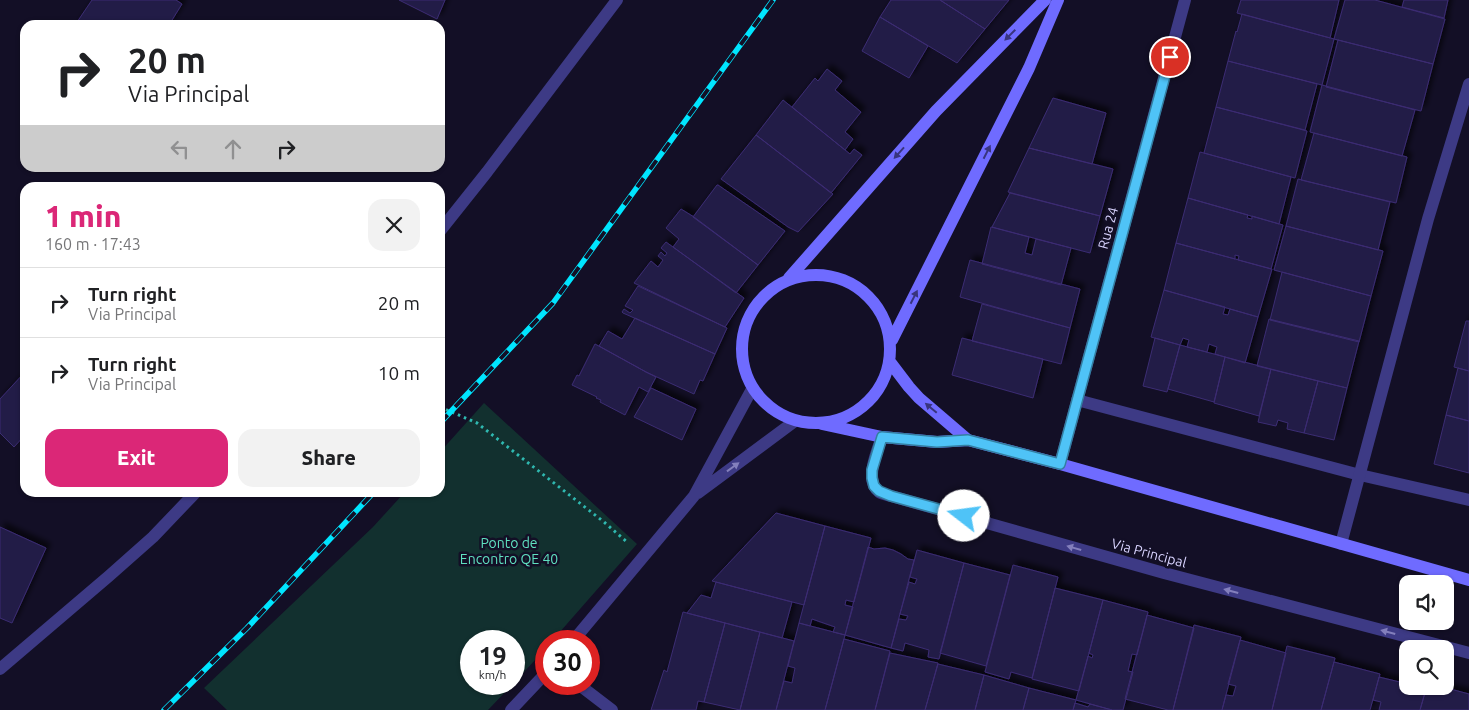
<!DOCTYPE html>
<html lang="en">
<head>
<meta charset="utf-8">
<style>
  body { margin:0; font-family:Ubuntu,sans-serif; background:#f2f2f2; color:#202124; height:100vh; display:flex; flex-direction:column; font-size:19px; white-space:nowrap }
  * { box-sizing:border-box; margin:0 }
  p { font-size:16px; color:#757577 }
  .icon { flex:none; width:28px; height:28px; fill:none; stroke:currentColor; stroke-width:2; stroke-linecap:round; stroke-linejoin:round }
  .map { position:relative; flex:1; overflow:hidden }
  .side { position:absolute; left:20px; top:182px; width:425px; height:315px; display:flex; flex-direction:column; background:#fff; border-radius:15px; box-shadow:0 1px 4px #0004 }
  .side>* { flex:none }
  .top-card { position:absolute; left:20px; top:20px; width:425px; height:152px; border-radius:15px; box-shadow:0 1px 4px #0004; background:#fff; color:#202124; overflow:hidden }
  .buttons { position:absolute; left:1399px; top:575px; display:grid; gap:10px }
  .buttons a { display:grid; place-items:center; width:55px; height:55px; border-radius:10px; background:#fff; box-shadow:0 1px 4px #0004; font-size:25px }
  .speed { position:absolute; left:460px; top:630px; display:flex; gap:10px; font-size:25px; font-weight:700; text-align:center }
  .speed>* { display:grid; place-content:center; width:65px; height:65px; border-radius:50%; background:#fff; box-shadow:0 1px 4px #0004; line-height:1 }
  .speed small { font-size:12px; font-weight:400 }
  .speed .limit { border:8px solid #d22; background:#fff; color:#111 }
  .pin { position:absolute; display:grid; place-items:center; width:42px; height:42px; color:#fff; margin:-21px; border:2px solid #fff; border-radius:50%; box-shadow:0 1px 5px #0007 }
  .me { position:absolute; width:55px; margin:-28px; rotate:285deg; stroke-linejoin:round; filter:drop-shadow(0 0 4px #0008) }
  .turn { display:flex; align-items:center; gap:18px; height:105px; padding:0 25px; font-size:22px }
  .turn .icon { width:65px; height:65px; stroke-width:2.5 }
  .turn b { display:block; font-size:35px; line-height:42px }
  .lanes { display:flex; align-items:center; height:48px; padding:0 25px; background:#0003; justify-content:center; gap:25px; direction:ltr }
  .lanes .off { opacity:.35 }
  .round { display:grid; place-items:center; flex:none; width:52px; height:52px; border-radius:15px; background:#f2f2f2 }
  .headline { display:flex; align-items:center; justify-content:space-between; height:85px; padding:0 25px }
  h1 { font-size:30px; font-weight:800; line-height:38px; color:#db2777 }
  .action { display:flex; gap:10px; margin-top:auto; padding:10px 25px }
  .action a { flex:1; height:58px; border-radius:15px; background:#db2777; color:#fff; font-size:20px; font-weight:800; line-height:58px; text-align:center }
  .action a+a { background:#f2f2f2; color:#202124 }
  ul { padding:0; list-style:none }
  li { display:flex; align-items:center; gap:15px; height:70px; padding:0 25px; border-top:1px solid #e0e0e0 }
  li div { flex:1 }
  li b { display:block; font-size:19px }
  li em { font-style:normal }
  .map>svg:first-child { display:block }
</style>
</head>
<body>
<div class="map">
<svg width="1469" height="710" viewBox="0 0 1469 710">
  <defs>
    <filter id="shadow"><feDropShadow dx="4.5" dy="-4.5" stdDeviation="2.5" flood-color="#0009"/></filter>
  </defs>
  <rect width="100%" height="100%" fill="#130f26"/>
  <path fill="#12302f" d="M484,403l153,141 -85,97h-6v7l-32,35v-42h-43v43h42l-25,26h-261l-23,-22 169,-161 31,-34 36,-1v-40z"/>
  <path fill="#241b47" stroke="#3b2d73" filter="url(#shadow)" d="M92,0h84l6,4 -13,21h-94z
    M399,0h46l-8,19z
    M891,0h49l45,29 -28,34 -77,-46z
    M940,0h69l-24,29z
    M1241,0h98l-9,38 -93,-25z
    M1345,0h30l70,19 -12,45 -99,-25z
    M1404,0h44l-4,18 -42,-11z
    M1242,14l92,25 -12,46 -94,-24 8,-30 1,1z
    M880,17l48,29 -19,32 -47,-27z
    M1338,40l95,24 -12,47 -95,-24z
    M1228,61l89,23 -12,46 -89,-23z
    M827,69l15,12 -7,9 26,22 -16,20 8,7 -8,11 -53,-43 23,-29 3,3z
    M1322,85l93,25 -13,46 -92,-24z
    M1053,98l53,15 -14,51 -63,-16z
    M783,100l67,54 4,-5 8,6 -31,38 -75,-58z
    M1216,107l91,24 -12,47 -91,-25z
    M1314,133l93,24 -11,46 -95,-23z
    M756,135l77,59 -35,38 -10,-5 -67,-48z
    M1029,148l84,21 -13,47 -92,-24z
    M1200,152l91,25 -12,47 -91,-26z
    M1298,179l92,23 -12,48 -92,-24z
    M717,185h1l67,46 -27,34 -65,-48z
    M1010,193l90,23 -10,37 -98,-26z
    M1188,198l60,17 -1,3 5,1v-3l31,9 -12,44 -33,-9 1,-4 -4,-1v4l-59,-16z
    M681,209l13,8 64,48 -22,28 -63,-46 6,-8 -13,-11z
    M1286,226l97,25 -12,45 -97,-26z
    M991,227l38,10 -4,16 7,2 4,-16 35,9 -10,37 -79,-21z
    M666,242l78,56 -19,29 -91,-44 17,-22 7,6 5,-7 -5,-4 3,-4 4,4 2,-3 -6,-5z
    M1176,243l96,26 -14,48 -94,-27z
    M970,260l110,29 -10,39 -110,-31z
    M1282,272l89,24 -12,46 -89,-22z
    M638,286l89,42 -12,26 -92,-41 -1,-1 2,-3 6,4 3,-3 -8,-4z
    M1164,290l61,17 -2,7 5,1 2,-6 28,8 -13,46 -30,-9 2,-7 -8,-3 -2,8 -20,-5 2,-7 -6,-2 -3,7 -29,-8z
    M982,304l88,24 -9,36 -89,-23z
    M635,318l80,36 -12,27 -3,-1 -6,14 -48,-22 -47,-26 9,-15 14,8z
    M1269,319l90,22 -12,47 -90,-22z
    M1466,321h3v50l-15,-4z
    M962,338l81,21 -10,39 -81,-23z
    M1155,338l25,7 -13,47 -24,-6z
    M595,344l51,28 10,5 -8,15 -9,-5 -14,28 -25,-13 1,-2 -5,-2 1,-1 -25,-12 5,-10 2,1z
    M1180,345l45,12 -11,45 -46,-13z
    M1225,357l46,12 -12,47 -45,-13z
    M1458,368l11,3v50l-23,-6z
    M1271,369l47,12 -14,52 -17,-4 1,-6 -10,-3 -2,6 -18,-4z
    M25,372v63l-11,12 -14,-14v-34z
    M1318,381l29,7 -13,52 -30,-7z
    M651,388l45,21 -14,31 -48,-23z
    M1446,415l23,6v52l-35,-9z
    M776,513l49,13 -21,79 -92,-24z
    M825,526l46,12 -17,64 -8,-2 -1,5 8,2 -8,28 -12,-3 2,-5 -23,-8 -2,7 -11,-3z
    M0,527l46,21 -34,75 -12,-5z
    M868,547l6,2 11,-1 8,2 8,4 7,5 6,1 -23,88 -46,-13z
    M917,550l47,13 -25,96 -11,-2 1,-7 -24,-7 -2,8 -12,-3 8,-29 7,1 2,-4 -8,-2 9,-32 6,2 2,-5 -7,-2z
    M964,563l46,12 -24,91 -46,-13z
    M1013,565l45,12 -26,101 -21,-6 -2,7 -24,-7z
    M716,582l76,20 -10,36 -95,-25 14,-18 10,3z
    M1055,588l48,12 -24,91 -47,-12z
    M1103,600l45,12 -11,43 -5,-1 -4,17 5,1 -10,38h-11l-36,-10 12,-44 4,2 1,-3 -4,-2z
    M683,612l42,11 -21,79 -6,-1 -2,9h-45l13,-40 3,2z
    M1147,615l47,13 -21,82h-5l-43,-11z
    M725,623l35,9 -20,78 -36,-8z
    M799,623l46,12 -20,75h-49l8,-29 8,2 3,-15 -7,-2z
    M1194,625l47,12 -19,73h-49z
    M760,632l34,9 -18,69h-36z
    M844,639l46,12 -15,59h-50z
    M1240,640l46,13 -14,57h-50l4,-15 7,1 3,-10 -8,-2z
    M1287,646l48,12 -14,52h-49z
    M890,653l48,10 -13,47h-50z
    M1334,662l46,12 -10,36h-49z
    M938,664l46,11 -9,35h-50z
    M984,675l45,13 -6,22h-48z
    M1379,677l29,7v2h7l11,3 -6,21h-41l2,-8 -8,-2z
    M1427,686h12l30,8v16h-49z
    M1029,688l47,12 -3,10h-50z
    M1075,703l13,4 2,-3 22,6h-39z"/>
  <g fill="none" stroke-linecap="round" stroke-linejoin="round">
    <path stroke="#2fb8b0" stroke-width="3" stroke-dasharray="2.5 4" stroke-linecap="butt" d="M440,407l37,16 127,99 23,20"/>
    <path stroke="#3d3a85" stroke-width="12" d="M1077,400l283,75 109,25"/>
    <path stroke="#3d3a85" stroke-width="12" d="M440,231l47,-59 130,-172
      M882,437c-5,14 -18,44 -3,55 3,2 8,3 12,4l273,77 305,80
      M1060,464l125,-464
      M698,493l97,-72
      M1341,544l87,-325 41,-135
      M573,641l121,-145 58,-107
      M0,669l109,-93 44,-39 43,-45
      M578,684l34,26
      M511,710l35,-37"/>
    <path stroke="#6f6bff" stroke-width="12" d="M742 349a74 74 0 1 1 148 0a74 74 0 1 1-148 0Z
      M789,278l147,-167 109,-111
      M892,340l137,-272 29,-68
      M890,362l19,25 10,11 49,42
      M822,424l60,13 55,5 31,-2 92,24 409,116"/>
    <g stroke="#00e5ff" stroke-width="5.5">
      <path id="rail" d="M440,423l113,-120 220,-303
        M164,710l83,-82 127,-136"/>
    </g>
    <use href="#rail" stroke="#130f26" stroke-width="4" stroke-dasharray="11" stroke-linecap="butt"/>
  </g>
  <defs><path id="oneway-solid" d="M-6-.8H1V-3.2L6.5 0L1 3.2V.8H-6Z" transform="scale(1.25)"/></defs>
  <g fill="#38347d">
    <use href="#oneway-solid" transform="translate(1010 35) rotate(135)"/>
    <use href="#oneway-solid" transform="translate(987 152) rotate(-63)"/>
    <use href="#oneway-solid" transform="translate(899 153) rotate(132)"/>
    <use href="#oneway-solid" transform="translate(914 297) rotate(-63)"/>
    <use href="#oneway-solid" transform="translate(931 408) rotate(-140)"/>
  </g>
  <g fill="#837fbc">
    <use href="#oneway-solid" transform="translate(733 467) rotate(-36)"/>
    <use href="#oneway-solid" transform="translate(1074 548) rotate(-164)"/>
    <use href="#oneway-solid" transform="translate(1231 591) rotate(-165)"/>
    <use href="#oneway-solid" transform="translate(1388 632) rotate(-165)"/>
  </g>
  <g fill="none" stroke-linecap="round" stroke-linejoin="round">
    <g stroke="#337fa1" stroke-width="12">
      <path id="route" d="M964,516l-73,-20 -12,-5 -5,-5 -2,-8v-8l10,-33 55,5 31,-2 92,24 110,-407"/>
    </g>
    <use href="#route" stroke="#4fc3f7" stroke-width="9"/>
  </g>
  <g text-anchor="middle" stroke-width="5" stroke-linejoin="round" paint-order="stroke">
    <g font-size="14" fill="#d9d4ff" stroke="#130f26">
      <text transform="translate(1108 228) rotate(-75)" y="5">Rua 24</text>
      <text transform="translate(1149 553) rotate(15)" y="5">Via Principal</text>
    </g>
    <g font-size="14" fill="#5fe0c0" stroke="#130f26">
      <text x="509" y="548">Ponto de<tspan x="509" dy="16">Encontro QE 40</tspan></text>
    </g>
  </g>
</svg>
<div class="buttons">
<a><svg class="icon" aria-label="sound" viewBox="0 0 24 24"><path d="M4 9h4l5-4v14l-5-4H4zM17 9q2 3 0 6"/></svg></a>
<a><svg class="icon" aria-label="search" viewBox="0 0 24 24"><circle cx="10" cy="10" r="6"/><path d="M15 15l6 6"/></svg></a>
</div>
<div class="speed"><div>19<small>km/h</small></div><div class="limit">30</div></div>
<div class="pin" style="left:1170px;top:57px;background:#d93025"><svg class="icon" aria-label="arrive" viewBox="0 0 24 24"><path d="M6 21V4h12l-3 4 3 4H6"/></svg></div>
<svg class="me" style="left:964px;top:516px" viewBox="-20 -20 40 40"><circle r="19" fill="#fff"/><path d="M0-13L10 11 0 6-10 11z" fill="#4fc3f7"/></svg>
<div class="top-card">
<div class="turn"><svg class="icon" aria-label="right" viewBox="0 0 24 24"><path d="M7 20v-9h11M14 6l5 5-5 5"/></svg><div><b>20 m</b>Via Principal</div></div>
<div class="lanes"><svg class="icon off" aria-label="left" viewBox="0 0 24 24"><path d="M17 20v-9H6M10 6l-5 5 5 5"/></svg><svg class="icon off" aria-label="ahead" viewBox="0 0 24 24"><path d="M12 20V5M6 11l6-6 6 6"/></svg><svg class="icon" aria-label="right" viewBox="0 0 24 24"><path d="M7 20v-9h11M14 6l5 5-5 5"/></svg></div>
</div>
<section class="side">
<div class="headline"><div><h1>1 min</h1><p>160 m · 17:43</p></div><a class="round"><svg class="icon" aria-label="close" viewBox="0 0 24 24"><path d="M6 6l12 12M18 6L6 18"/></svg></a></div>
<ul>
<li><svg class="icon" aria-label="right" viewBox="0 0 24 24"><path d="M7 20v-9h11M14 6l5 5-5 5"/></svg><div><b>Turn right</b><p>Via Principal</p></div><em>20 m</em></li>
<li><svg class="icon" aria-label="right" viewBox="0 0 24 24"><path d="M7 20v-9h11M14 6l5 5-5 5"/></svg><div><b>Turn right</b><p>Via Principal</p></div><em>10 m</em></li>
</ul>
<div class="action"><a>Exit</a><a>Share</a></div>
</section>
</div>
</body>
</html>
